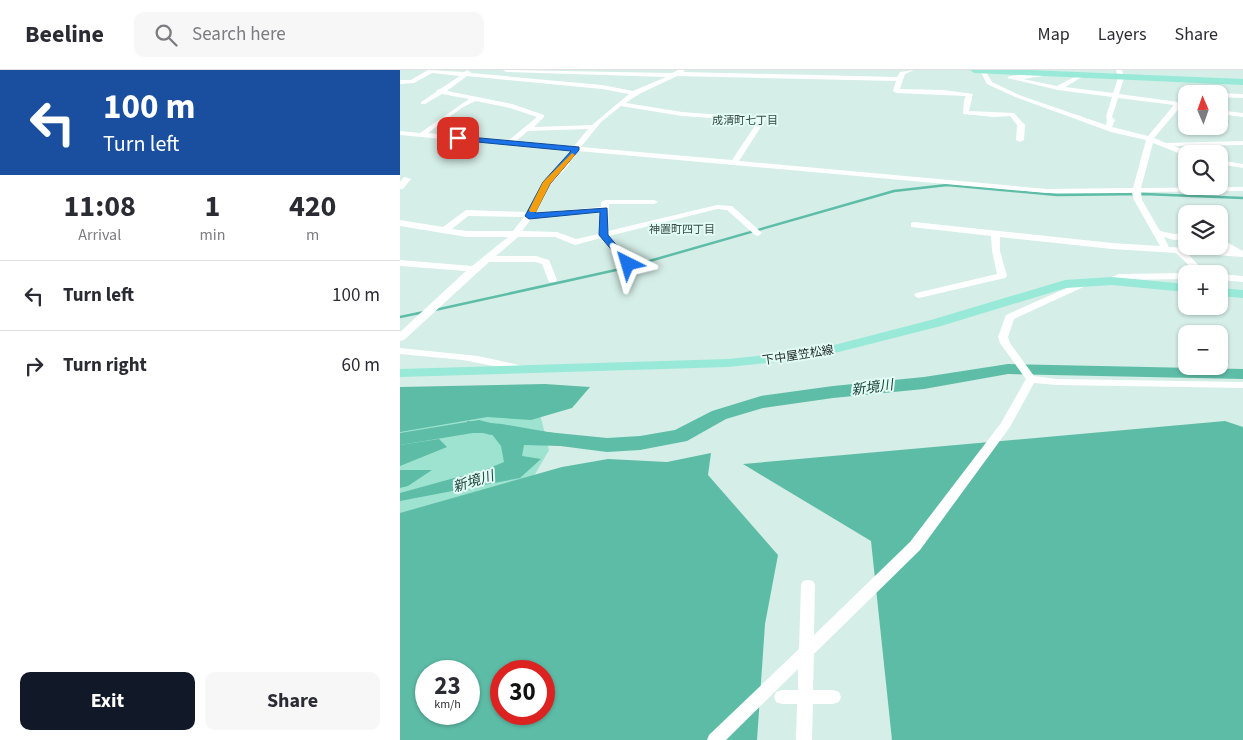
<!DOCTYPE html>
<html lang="en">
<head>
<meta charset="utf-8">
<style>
  body { margin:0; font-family:"Source Sans 3","Noto Sans JP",sans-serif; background:#f7f7f7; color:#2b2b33; height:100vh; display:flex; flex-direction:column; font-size:19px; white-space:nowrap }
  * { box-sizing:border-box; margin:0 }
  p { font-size:16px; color:#7c7c81 }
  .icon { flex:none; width:28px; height:28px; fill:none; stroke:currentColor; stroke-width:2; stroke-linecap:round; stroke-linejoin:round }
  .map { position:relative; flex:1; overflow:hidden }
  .side { display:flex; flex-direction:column; background:#fff; width:400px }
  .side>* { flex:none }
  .top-card { background:#1a4fa0; color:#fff; overflow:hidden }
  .needle { width:32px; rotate:358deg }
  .tools { position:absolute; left:778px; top:15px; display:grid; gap:10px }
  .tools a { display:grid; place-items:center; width:50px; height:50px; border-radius:10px; background:#fff; box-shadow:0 1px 4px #0004; font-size:25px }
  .speed { position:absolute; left:15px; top:590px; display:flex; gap:10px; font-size:25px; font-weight:700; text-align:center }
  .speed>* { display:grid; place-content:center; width:65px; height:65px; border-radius:50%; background:#fff; box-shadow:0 1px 4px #0004; line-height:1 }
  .speed small { font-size:12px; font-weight:400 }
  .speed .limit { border:8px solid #d22; background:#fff; color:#111 }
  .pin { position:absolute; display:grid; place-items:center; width:42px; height:42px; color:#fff; margin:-21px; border-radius:10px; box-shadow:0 2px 8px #0006 }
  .me { position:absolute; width:55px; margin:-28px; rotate:320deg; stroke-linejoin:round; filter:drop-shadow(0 0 4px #0008) }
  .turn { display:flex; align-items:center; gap:18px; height:105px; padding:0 20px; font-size:22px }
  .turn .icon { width:65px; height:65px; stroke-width:2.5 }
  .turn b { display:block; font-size:35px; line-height:42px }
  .eta { display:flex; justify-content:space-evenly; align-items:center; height:85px; text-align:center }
  .eta b { font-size:30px; font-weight:700; line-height:35px }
  .button { display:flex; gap:10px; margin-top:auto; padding:10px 20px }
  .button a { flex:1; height:58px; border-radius:10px; background:#111827; color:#fff; font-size:20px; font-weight:700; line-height:58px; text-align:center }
  .button a+a { background:#f7f7f7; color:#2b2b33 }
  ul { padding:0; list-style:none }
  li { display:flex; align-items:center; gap:15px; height:70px; padding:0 20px; border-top:1px solid #e1e1e2 }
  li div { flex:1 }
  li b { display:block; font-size:19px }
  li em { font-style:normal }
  header { display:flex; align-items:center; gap:30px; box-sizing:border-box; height:70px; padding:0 25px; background:#fff; border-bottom:1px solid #e1e1e2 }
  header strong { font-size:24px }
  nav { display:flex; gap:28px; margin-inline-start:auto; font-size:18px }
  .search { width:350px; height:45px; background:#f7f7f7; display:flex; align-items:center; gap:12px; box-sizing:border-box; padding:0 18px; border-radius:10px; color:#7c7c81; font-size:19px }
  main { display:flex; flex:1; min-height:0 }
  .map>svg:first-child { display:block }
</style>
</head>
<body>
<header>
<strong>Beeline</strong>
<div class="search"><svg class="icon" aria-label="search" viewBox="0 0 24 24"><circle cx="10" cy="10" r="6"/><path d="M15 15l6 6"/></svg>Search here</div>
<nav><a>Map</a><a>Layers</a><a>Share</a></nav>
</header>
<main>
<section class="side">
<div class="top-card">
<div class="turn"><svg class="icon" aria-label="left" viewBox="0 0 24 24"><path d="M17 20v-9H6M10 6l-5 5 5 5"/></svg><div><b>100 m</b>Turn left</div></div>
</div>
<div class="eta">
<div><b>11:08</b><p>Arrival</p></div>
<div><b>1</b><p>min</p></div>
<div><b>420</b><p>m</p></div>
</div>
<ul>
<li><svg class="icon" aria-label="left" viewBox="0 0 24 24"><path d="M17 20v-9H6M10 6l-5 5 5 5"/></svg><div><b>Turn left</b></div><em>100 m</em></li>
<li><svg class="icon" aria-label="right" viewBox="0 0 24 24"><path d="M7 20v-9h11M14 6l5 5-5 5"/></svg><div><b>Turn right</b></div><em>60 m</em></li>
</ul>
<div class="button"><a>Exit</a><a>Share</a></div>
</section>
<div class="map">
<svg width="843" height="670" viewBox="0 0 843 670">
  <rect width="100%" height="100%" fill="#d5eee7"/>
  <path fill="#9de3d0" d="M133,335l8,13 8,32 -15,26 -134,46v-101z"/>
  <path fill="#5dbca6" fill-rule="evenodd" d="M145,314l45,3 -18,21 -41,12 -44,-3 -87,15v-45z
    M825,351l18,6v313h-351l-21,-199 -128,-77z
    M39,369l8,8 -47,19v-21z
    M311,383l-3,22 70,80 -13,69 -8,116h-357v-227l162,-46 46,-8 59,3zM26,601h43v43h-43zM101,601h43v43h-43z
    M0,400h32l-24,16 -8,2z"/>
  <path fill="#5ebda7" d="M67,351l35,3 63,11 -5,11 -36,-1 -2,11 19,3 -21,19 -120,23v-8l87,-24 17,-7 -3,-16 -10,-13h-25z"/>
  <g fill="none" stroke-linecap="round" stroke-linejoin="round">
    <path stroke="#5ebda7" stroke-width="2.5" d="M35,240l190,-42 269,-77 53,-6 110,10 87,-1 99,4
      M0,247l24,-5"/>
    <path fill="#5ebda7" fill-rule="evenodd" d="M608,294l235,5v10l-235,-5 -84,15 -91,9 -70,10 -37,11 -39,22 -47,9 -33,2 -70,-9 -7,-1 -3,-5 3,-5 7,-1 70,7 33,-2 35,-6 37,-19 49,-15 72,-10 91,-9z
      M79,350l19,5 3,4 -3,4 -7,2 -12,-3 -79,13v-12z"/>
    <path fill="#fff" fill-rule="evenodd" d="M28,0l36,2 4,-2 3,3 131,12 31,6 33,-14 -160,-5 -3,-2 169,3 6,-3h7l-2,2 214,5 3,-5 14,-2 -9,4 -5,15 44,1 29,4 -4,17 45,2 11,12 -1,15 -4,2 -4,-2 1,-15 -7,-9 -16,1 -31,-3 1,-14 2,-4 -70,-3 -3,-2 3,-10 -219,-5c-17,9 -36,15 -51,27l56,9 83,6 1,1 -27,42 308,28 86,-1 13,-48 -35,-8 -96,-35 -28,-13 -7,-13 5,-1 7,12 27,13 87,30 1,-5 -1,-3 6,-20 -54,-7 -51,-12 3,-2 31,-3 3,2 -1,1 -20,3 34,7 23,-12 3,2 -1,1 -17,10 48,6 5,-15 -2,-8h6l2,8 -5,16 59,8 8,-8v6l-2,3h2v4l-5,-1 -27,32 12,5 77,-2v4l-69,1 16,6 1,2h-5v2l-33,-13 -12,45 102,-1v4l-102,1 1,8 18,31 14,3 12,-1v6l-12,1 -10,-3 5,10 59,3 -9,-5v-7l24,13v6l-56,-4 20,21h-9l-22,-21 -64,-4 -112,-12v14l7,25 -2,2 -86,20 -3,-1 -2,-2 2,-2 81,-19 -5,-23 -1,-15 -80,-9v-4l3,-1 198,21 48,3 -26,-46 -2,-7h-85l-469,-42 -11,16 -17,18 -15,28 66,-6v-5l4,-2h49l4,2 -4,2h-45l-1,27 109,-26 15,1 30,27 -4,3 -3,-1 -28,-25 -10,-1 -108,27 27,32 -5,3 -3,-1 -27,-32 -26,7 -20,-8h-37l-22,19h40l13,4 8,20 -2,2h-6l-7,-18 -7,-2h-46l-85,78 -4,1v-9l66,-61 -66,-5v-6l72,6 36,-29h-41l-67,-11v-6l43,7 23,-17 61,2 16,-30 28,-31 -171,-16v-4l20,2 49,-34 -27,-5 -17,10h-4v-2l15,-10 1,-2 3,-1 20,-13 -28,-3 -18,10 -14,1v-4h11zM67,6l135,13 27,5 -37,31 -58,2 10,-10v-2l-32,-11 -65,-13zM718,28l56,7 -26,31 -36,-9 3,-7 -3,-3zM76,31l34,7 27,9 -29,24 -80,-8 35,-26zM221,36l61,10 76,5 -26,39 -151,-13 20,-25zM188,59l-14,17 -58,-5 12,-10zM200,142l-1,22 -23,5 -19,-7 -35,-1 10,-13zM68,146l56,1 -11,14h-46l-15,-2z
      M789,21l19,3h-22z
      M819,23l24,1v4l-24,-1v-3h-2z
      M819,40l24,3v4l-24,-3z
      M819,90l24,4v4l-24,-4z
      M4,107l7,2 -8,10h-3v-7z
      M786,203l2,1h-2v5l-66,1 -14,4 -5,-3 18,-7z
      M819,204l24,2v6l-24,-2z
      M687,209l5,3 -2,2 -76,35 -6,18 2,6 24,33 23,3 186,3v6l-186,-3 -23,-2 -24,44 -90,123 -106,104 -1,36h20l6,2 2,5 -2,5 -6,2h-20l-1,36h-16l1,-36h-15l-6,-2 -2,-5 2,-5 6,-2h16v-21l-72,71h-19l2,-5 90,-86 2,-64 2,-4 5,-1 5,1 2,4 -1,50 96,-93 91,-119 25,-44 -26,-36 -2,-6 8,-22z
      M0,278l78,8 50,11 1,2 -5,3 -61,-12 -63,-6z"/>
    <path fill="#98e9d8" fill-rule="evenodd" d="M570,0h60l213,9v6l-269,-12z
      M712,207l74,7v8l-74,-7 -46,3 -125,38 -126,32 -87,9 -328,10v-8l328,-10 87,-9 116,-30 134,-40z
      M819,218l24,2v8l-24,-2z"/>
  </g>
  <path fill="#1a73e8" stroke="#114b97" d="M58,66l121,11v3l-29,34 -15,29 72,-5 1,27 24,28v3h-7l-26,-31 1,-23 -71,7 -4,-3 18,-34 28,-31 -115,-11 -1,-2z"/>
  <path fill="#f59e0b" d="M172,83l3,2 -25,29 -14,28h-6l-1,-2 14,-28z"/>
  <g text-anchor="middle" stroke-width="4" stroke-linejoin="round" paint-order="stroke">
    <g font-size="11" fill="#374c46" stroke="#e2fbf4">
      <text x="345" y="54">成清町七丁目</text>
      <text x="282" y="163">神置町四丁目</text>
    </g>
    <g font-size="12" fill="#1f2825" stroke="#e2fbf4">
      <text transform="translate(398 285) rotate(-9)" y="4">下中屋笠松線</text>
    </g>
    <g font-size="14" font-style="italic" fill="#1c473d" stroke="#e2fbf4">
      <text transform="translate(472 317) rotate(-8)" y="5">新境川</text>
      <text transform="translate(73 411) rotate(-17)" y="5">新境川</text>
    </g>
  </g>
</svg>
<div class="tools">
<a><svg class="needle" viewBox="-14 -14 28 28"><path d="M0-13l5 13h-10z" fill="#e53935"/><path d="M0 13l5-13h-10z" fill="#7c7c81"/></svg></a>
<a><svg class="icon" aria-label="search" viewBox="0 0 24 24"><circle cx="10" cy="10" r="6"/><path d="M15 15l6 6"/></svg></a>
<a><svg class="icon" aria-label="layers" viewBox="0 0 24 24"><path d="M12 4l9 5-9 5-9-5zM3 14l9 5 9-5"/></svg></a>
<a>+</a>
<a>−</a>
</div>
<div class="speed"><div>23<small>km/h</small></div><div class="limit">30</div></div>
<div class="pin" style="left:58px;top:68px;background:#d93025"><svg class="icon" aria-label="arrive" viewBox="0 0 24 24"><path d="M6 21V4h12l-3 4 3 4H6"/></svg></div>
<svg class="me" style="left:228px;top:194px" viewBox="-20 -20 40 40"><path d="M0-17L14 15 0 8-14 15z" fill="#1a73e8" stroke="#fff" stroke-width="4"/></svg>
</div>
</main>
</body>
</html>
